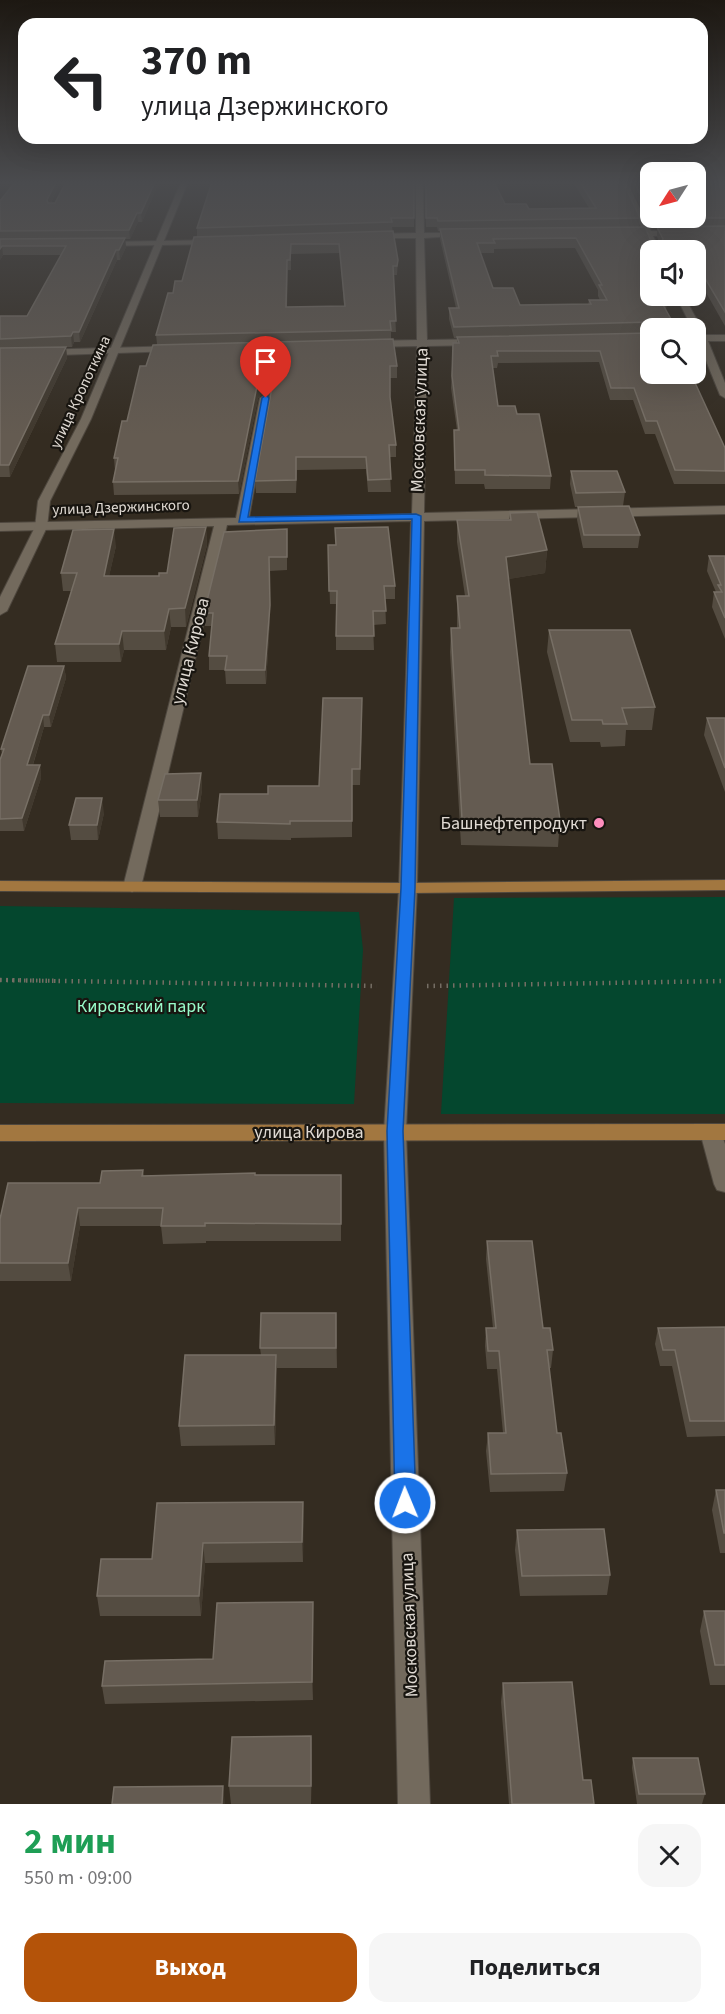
<!DOCTYPE html>
<html lang="ru">
<head>
<meta charset="utf-8">
<style>
  body { margin:0; font-family:"Source Sans 3",sans-serif; background:#f6f6f6; color:#202124; height:100vh; display:flex; flex-direction:column; font-size:22px; white-space:nowrap }
  * { box-sizing:border-box; margin:0 }
  p { font-size:20px; color:#757577 }
  .icon { flex:none; width:33px; height:33px; fill:none; stroke:currentColor; stroke-width:2; stroke-linecap:round; stroke-linejoin:round }
  .map { position:relative; height:1804px; overflow:hidden }
  .drawer { display:flex; flex-direction:column; background:#fff; flex:1 }
  .drawer>* { flex:none }
  .guide { position:absolute; left:18px; top:18px; width:690px; height:126px; border-radius:18px; box-shadow:0 6px 24px #0002; background:#fff; color:#202124; overflow:hidden }
  .needle { width:39px; rotate:234deg }
  .controls { position:absolute; left:640px; top:162px; display:grid; gap:12px }
  .controls a { display:grid; place-items:center; width:66px; height:66px; border-radius:12px; background:#fff; box-shadow:0 6px 24px #0002; font-size:30px }
  .pin { position:absolute; display:grid; place-items:center; width:51px; height:51px; color:#fff; margin:-62px -26px; border-radius:50% 50% 50% 0; rotate:-45deg; box-shadow:0 0 6px #0007 }
  .pin .icon { rotate:45deg }
  .me { position:absolute; width:66px; margin:-33px; rotate:359deg; stroke-linejoin:round; filter:drop-shadow(0 0 4px #0008) }
  .turn { display:flex; align-items:center; gap:21px; height:126px; padding:0 24px; font-size:27px }
  .turn .icon { width:78px; height:78px; stroke-width:2.5 }
  .turn b { display:block; font-size:42px; line-height:51px }
  .round { display:grid; place-items:center; flex:none; width:63px; height:63px; border-radius:18px; background:#f6f6f6 }
  .head { display:flex; align-items:center; justify-content:space-between; height:102px; padding:0 24px }
  h1 { font-size:36px; font-weight:700; line-height:45px; color:#1e9e55 }
  .button { display:flex; gap:12px; margin-top:auto; padding:12px 24px }
  .button a { flex:1; height:69px; border-radius:18px; background:#b45309; color:#fff; font-size:24px; font-weight:700; line-height:69px; text-align:center }
  .button a+a { background:#f6f6f6; color:#202124 }
  .map>svg:first-child { display:block }
</style>
</head>
<body>
<div class="map">
<svg width="725" height="1804" viewBox="0 0 725 1804">
  <rect width="100%" height="100%" fill="#342c21"/>
  <path fill="#04472e" d="M725,897v217h-284l13,-216z
    M0,906l359,6 4,38 -9,154 -354,-1z"/>
  <g fill="none" stroke-linecap="round" stroke-linejoin="round">
    <g stroke="#4e473e" stroke-width="2">
      <path id="minor" d="M416,182h7l1,51h39l4,2 -43,3 3,102 54,-1 5,3 -5,3 -54,1 -3,167 301,-7v8l-301,7 -7,367 -11,243 24,673h-32l-14,-673 15,-243 12,-367 -184,4 -86,362 -9,5 -9,-5 91,-361 -214,5v-8l236,-5 24,-120 5,-3 5,3 -21,120 163,-4 5,-168 -46,1 -5,-3 5,-3 46,-1 -1,-102h-45l-4,-2 4,-2 45,-1z
        M620,182h7l24,49 74,-1v4l-72,2 7,14h-8l-7,-14h-25l3,-4 20,-1z
        M217,240l3,4 -119,2 -4,-2 4,-2z
        M676,296h8l21,39h20v6h-17l17,42v15l-5,-3 -22,-54h-2v-13h-4z
        M178,346v4l-3,1 -175,6v-6z
        M711,1124l8,3 6,17v48l-8,-2 -3,-6 -14,-52 3,-5z"/>
    </g>
    <g stroke="#4e473e" stroke-width="2">
      <path id="secondary" d="M181,182h7l-97,237 -41,82 -3,26 -40,84 -7,4v-18l35,-70 3,-26 43,-82z"/>
    </g>
    <g stroke="#4e473e" stroke-width="2">
      <path id="primary" d="M725,880v10l-317,3 -408,-2v-10l408,2z
        M725,1124v16l-725,1v-16z"/>
    </g>
    <path stroke="#756e64" stroke-width="4" stroke-dasharray="1.5 4.5" stroke-linecap="butt" d="M0,980l60,1"/>
    <path stroke="#756e64" stroke-width="4.5" stroke-dasharray="1.5 5" stroke-linecap="butt" d="M0,980l377,6
      M427,986l298,-5"/>
    <use href="#minor" fill="#736a5d" fill-rule="evenodd"/>
    <use href="#secondary" fill="#736a5d" fill-rule="evenodd"/>
    <use href="#primary" fill="#a27740" fill-rule="evenodd"/>
  </g>
  <path fill="#544c41" fill-rule="evenodd" d="M60,182l-9,21h4l104,-21 -17,40h-4l-8,17h-5l1,8 -6,13h-3l-37,82h-6l-2,5h-6l1,11 -57,119h-10v-161h27l34,-61h-58l-3,5v-59z
    M414,182v45h-22l6,33 -1,15h-4l3,57h-5v7l6,27v12h-7v19l6,48v12h-7l2,35h-23l-2,-23 -69,1 -1,23h-40l-1,-12 15,-84 -6,-4 -6,5 -19,96 -125,1 -1,-13 2,-11 -1,-13 32,-92 11,-22 -1,-9 17,-42 9,-12 15,-44v-9zM340,253l4,53 -57,1 1,-37h3v-16z
    M425,182l80,22 24,5 60,-1 -16,-26h50l17,36 -1,10 12,13 8,1 -2,-5v-9h-6l-23,-46h23v36h45l29,-36v144l-29,-51v-25h-45v24h-2l18,29 -1,7 10,18h-25v46l74,74v36h-51l-19,-50h-10l-12,-34h-23l-11,-38 -101,1 -1,5h-4l5,38 19,8 34,62 -1,13h-65l-1,-5h-29l-1,-54h3l-6,-42 2,-45h4v-5h-3l-5,-19v-11h7l-16,-69v-8h-2l-1,-4h-11zM575,248l23,42v6l2,4h-11l-1,5h-68l-27,-17 -13,-35h14v-4z
    M571,471l54,21 -2,14 17,29 -2,13h-55l-6,-28 1,-13h-3l-5,-23z
    M510,513l37,37 -2,23 -37,6 22,185 30,56 -2,27 -97,-2 -11,-193 1,-24h6v-32h8l-8,-54v-22h52z
    M206,527l1,18 -21,82h-15l-5,23h-42l-3,12h-64l-2,-18 16,-53h-8l-2,-18 55,-27 -7,30h50l8,-3z
    M335,528l60,58v13h-10l1,25 -13,1 1,25h-38v-46h-6l-2,-59h8z
    M287,529v41l-18,1 1,47 -4,66h-40l-1,-14h-16v-14l3,-30h-7l-1,-13z
    M709,556h16v83l-13,-32 2,-15h2l-9,-21z
    M549,630l106,77 -3,23h-26l-1,16 -24,1 -1,-5h-30l-23,-90z
    M64,666l2,12 -15,49h-7l-11,38h7l1,13 -17,53h-24v-71l2,-6 -1,-5z
    M362,713l-2,72h-8v52l-61,1v2l-73,-1 -1,-17 51,-28 51,-8z
    M707,718h18v74l-21,-57z
    M201,773l1,17 -4,27h-38l-2,-17z
    M104,813l-6,27h-27l-2,-15z
    M143,1170l1,6 197,-1v66h-135v2l-43,1 -2,-18h-81l-9,55h-71v-62l100,-36z
    M487,1241l56,87 10,22 -2,18h-2l8,65 10,40 -3,18 -74,1 -4,-41 2,-18h15l-6,-64h-10l-2,-23 1,-18h7l-7,-69z
    M336,1313l1,55h-60l-2,77 -94,1 -2,-20 82,-71 -1,-7z
    M725,1327v109l-38,1 -15,-71h-12l-5,-22 3,-16z
    M716,1490h9v63h-5l-8,-43z
    M303,1502v60l-98,1 -4,53h-101l-3,-20 55,-37z
    M517,1530l93,45 -3,20 -87,1 -5,-46z
    M313,1602v98l-208,4 -3,-18 111,-27z
    M704,1611h21v74h-15l-10,-54z
    M503,1683l80,97 11,24h-85l-8,-102z
    M312,1756l-1,48h-80l-2,-18z
    M633,1758l72,36 -3,10h-65l-5,-36z"/>
  <path fill="#41392e" d="M56,182h4l-12,27 -1,-9z
    M155,182h4l-17,40 -1,-9z
    M137,213l1,9 -8,17 -1,-9z
    M125,238l1,9 -6,13 -1,-10z
    M2,246l1,9 -3,5v-11z
    M116,250l1,10 -37,82 -1,-10z
    M73,332l1,10 -2,5 -1,-11z
    M66,347l1,11 -57,119 -1,-12z
    M263,382l1,11 -6,5 -19,96 -1,-13 19,-95z
    M206,527l1,18 -21,82 -1,-19z
    M114,529l2,17 -11,48 -1,-18z
    M547,550l-2,23 -41,7 2,-23z
    M269,557l1,61 -4,66 -1,-14z
    M169,609l2,18 -5,23 -2,-19z
    M122,631l2,19 -3,12 -2,-18z
    M64,666l2,12 -15,49 -2,-12z
    M43,715l1,12 -15,50 -2,-12z
    M40,765l1,13 -17,53 -2,-13z
    M201,773l1,17 -4,27 -1,-17z
    M102,798l2,15 -6,27 -1,-15z
    M78,1208l2,18 -9,55 -3,-18z
    M276,1355l1,20 -2,70 -1,-20z
    M303,1502l1,20 -1,40 -1,-20z
    M203,1543l2,20 -4,53 -2,-20z
    M313,1602v98l-1,-18z
    M311,1736l1,20 -1,48z
    M223,1786l2,18h-3z"/>
  <path fill="#645b51" stroke="#776f65" stroke-width="1.5" fill-rule="evenodd" d="M15,182h41l-9,18 1,3h7l11,-21h89l-14,31h-4l-8,17 -129,1v-30z
    M212,182h202v36h-23l1,4 -195,6z
    M426,182h68l11,22h21l3,5 67,-1 -16,-26h43l17,36 -202,3 -1,-3h-11z
    M634,182h17v33z
    M696,182h29v36h-73h44z
    M725,226v86l-29,-49v-13h-45v13h-9l9,14v19h12l4,7h-5l14,25h-23l1,-3 -2,-3 -198,5 -5,-19h10l-19,-79 205,-2 6,14 10,1 2,-3 -6,-12zM576,238l26,47h-3l8,15h-18l2,4 -71,1 -7,-17h-20l-16,-45h18l-2,-4z
    M393,231l5,29 -1,6h-4l3,55h-6l1,9 -235,5 12,-42h5l2,-12h7l12,-44zM291,244h48l6,62 -59,1 1,-47h3z
    M125,238l-6,12h-3l-37,82h-6l-2,4 -71,3v-23h27l39,-70h-64l-2,3v-10z
    M651,333v41h40l34,74v23l-50,-1 -18,-49h-11l-12,-33h-23l-11,-37h-103l1,5h-7l7,50h17l2,8h22l12,62 -66,-1v-5h-30l-1,-40h5l-7,-54 1,-33h6l-2,-6z
    M393,339l4,27h-7v31l6,48h-7l2,34 -23,1 -2,-23h-70v23l-41,1 17,-94 -9,-5 -6,4 -19,95 -125,1 5,-24h-4l8,-37h5l13,-55h6l7,-21z
    M66,347l-57,118h-9v-117z
    M571,471h46l8,21 -49,1z
    M629,506l11,29h-56l-6,-28z
    M537,512l10,38 -41,7 24,207h22l8,56 -98,-1 -11,-191h9l-3,-32h12l-12,-76h54l-1,-7z
    M206,527l-21,81 -16,1 -5,22h-42l-3,13h-64l22,-71h-16l12,-43 41,-1 -10,47h55v-3h8l7,-45z
    M388,527l7,59h-11l2,25h-13l1,25h-38l1,-45h-8l-1,-46h8l-1,-17z
    M287,529v28h-18l1,48 -5,65h-40l2,-14h-18l4,-43h-9l20,-81z
    M709,556h16v62l-11,-26h8l-4,-7h3z
    M549,630h81l25,77 -33,1 5,16h-24l-1,-4h-30z
    M28,666h36l-15,49h-6l-16,50h13l-18,53 -22,1v-59l4,-11h-3z
    M323,698h39l-2,71h-8v52h-62v3l-73,-2 3,-28h48v-8h51z
    M707,718h18v50z
    M201,773l-4,27h-39l7,-26z
    M76,798h26l-5,27h-28z
    M143,1170l-1,6 113,-3v2h86v49l-136,-1v3h-44l2,-18h-85l-10,55h-68v-44l8,-36h92l2,-12z
    M487,1241h45l11,87h7l3,22h-6l10,83h4l6,40 -76,1 -3,-41h18l-7,-82h-11l-2,-23h10z
    M261,1313h75v35h-76z
    M725,1327v94h-35l-15,-71h-12l-5,-22z
    M185,1355h91l-2,70 -95,1z
    M716,1490h9v43h-1z
    M303,1502l-1,40 -99,1 -4,53h-102l4,-37h51l5,-56z
    M604,1529l6,46 -88,1 -5,-46z
    M313,1602l-1,80 -210,4 3,-25 108,-2 4,-56z
    M704,1611h21v54h-10z
    M572,1682l11,98h8l3,24h-82l-9,-121z
    M311,1736v50h-82l3,-49z
    M633,1758h65l7,36h-66z
    M223,1786l-1,18h-110l2,-17z"/>
  <linearGradient id="sky" x2="0" y2="1"><stop stop-color="#1d1812"/><stop offset="0.42" stop-color="#4a4b4e"/><stop offset="1" stop-color="#4a4b4e" stop-opacity="0"/></linearGradient>
  <rect width="725" height="435" fill="url(#sky)"/>
  <path fill="#1a73e8" stroke="#114b97" stroke-width="1.5" d="M266,395l3,3 -21,119 168,-3 5,2 -6,372 -12,243 13,372 -3,6 -8,3 -7,-3 -3,-6 -8,-372 14,-243 11,-369 -173,3 23,-124z"/>
  <circle fill="#fe8ebd" stroke="#181510" stroke-width="2" cx="599" cy="823" r="6"/>
  <g text-anchor="middle" stroke-width="4.5" stroke-linejoin="round" paint-order="stroke">
    <g font-size="15" fill="#e0dad3" stroke="#181510">
      <text transform="translate(80 392) rotate(-65)" y="5">улица Кропоткина</text>
      <text transform="translate(121 507) rotate(-2)" y="5">улица Дзержинского</text>
    </g>
    <g font-size="18" fill="#e0dad3" stroke="#181510">
      <text transform="translate(419 420) rotate(-88)" y="6">Московская улица</text>
      <text transform="translate(190 651) rotate(-76)" y="6">улица Кирова</text>
      <text x="309" y="1138">улица Кирова</text>
      <text transform="translate(409 1625) rotate(-92)" y="6">Московская улица</text>
    </g>
    <g font-size="18" fill="#e0dad3" stroke="#181510" text-anchor="end">
      <text x="587" y="829">Башнефтепродукт</text>
    </g>
    <g font-size="18" fill="#98fccb" stroke="#181510">
      <text x="141" y="1012">Кировский парк</text>
    </g>
  </g>
</svg>
<div class="controls">
<a><svg class="needle" viewBox="-14 -14 28 28"><path d="M0-13l5 13h-10z" fill="#e53935"/><path d="M0 13l5-13h-10z" fill="#757577"/></svg></a>
<a><svg class="icon" aria-label="sound" viewBox="0 0 24 24"><path d="M4 9h4l5-4v14l-5-4H4zM17 9q2 3 0 6"/></svg></a>
<a><svg class="icon" aria-label="search" viewBox="0 0 24 24"><circle cx="10" cy="10" r="6"/><path d="M15 15l6 6"/></svg></a>
</div>
<div class="pin" style="left:266px;top:398px;background:#d93025"><svg class="icon" aria-label="arrive" viewBox="0 0 24 24"><path d="M6 21V4h12l-3 4 3 4H6"/></svg></div>
<svg class="me" style="left:405px;top:1503px" viewBox="-20 -20 40 40"><circle r="17" fill="#1a73e8" stroke="#fff" stroke-width="3"/><path d="M0-11L8 9 0 5-8 9z" fill="#fff"/></svg>
<div class="guide">
<div class="turn"><svg class="icon" aria-label="left" viewBox="0 0 24 24"><path d="M17 20v-9H6M10 6l-5 5 5 5"/></svg><div><b>370 m</b>улица Дзержинского</div></div>
</div>
</div>
<section class="drawer">
<div class="head"><div><h1>2 мин</h1><p>550 m · 09:00</p></div><a class="round"><svg class="icon" aria-label="close" viewBox="0 0 24 24"><path d="M6 6l12 12M18 6L6 18"/></svg></a></div>
<div class="button"><a>Выход</a><a>Поделиться</a></div>
</section>
</body>
</html>
